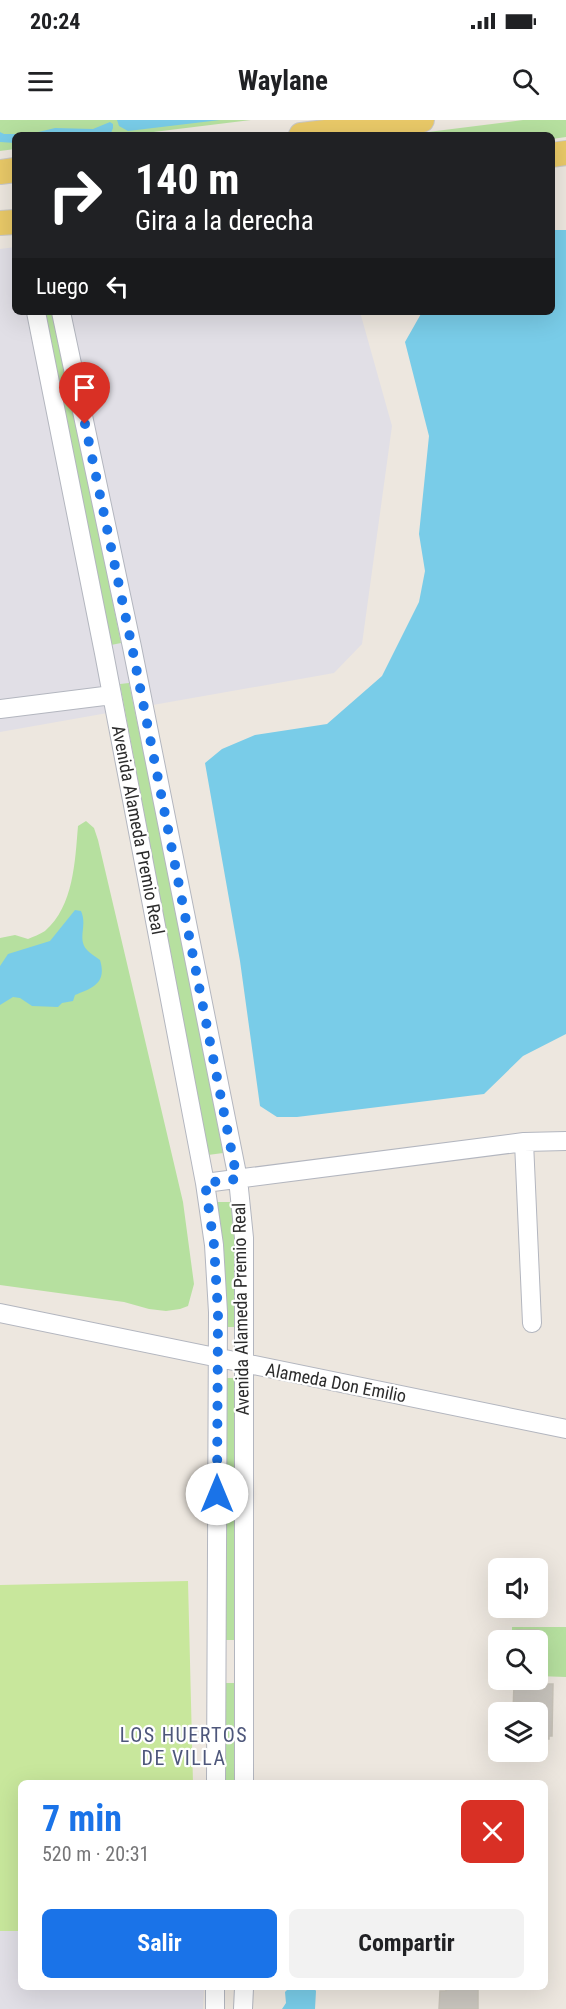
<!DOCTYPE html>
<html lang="es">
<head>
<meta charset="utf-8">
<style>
  body { margin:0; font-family:"Roboto Condensed",sans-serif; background:#f2f2f2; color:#202124; height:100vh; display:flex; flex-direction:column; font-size:22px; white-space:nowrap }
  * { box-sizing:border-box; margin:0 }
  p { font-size:20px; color:#757577 }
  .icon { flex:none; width:33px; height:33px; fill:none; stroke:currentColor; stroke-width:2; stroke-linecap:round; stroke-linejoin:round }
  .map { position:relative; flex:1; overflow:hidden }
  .sheet { position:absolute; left:18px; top:1660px; width:530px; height:210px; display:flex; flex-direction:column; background:#fff; border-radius:9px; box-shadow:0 6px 24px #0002 }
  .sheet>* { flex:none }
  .guide { position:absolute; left:12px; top:12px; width:543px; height:183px; border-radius:9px; box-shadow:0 6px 24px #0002; background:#202124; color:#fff; overflow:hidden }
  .fabs { position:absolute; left:488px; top:1438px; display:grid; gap:12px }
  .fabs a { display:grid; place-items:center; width:60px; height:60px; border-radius:9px; background:#fff; box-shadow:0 6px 24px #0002; font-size:30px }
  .pin { position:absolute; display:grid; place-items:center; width:51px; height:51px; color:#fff; margin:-62px -26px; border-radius:50% 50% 50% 0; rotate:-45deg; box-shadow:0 0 6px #0007 }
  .pin .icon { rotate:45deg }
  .me { position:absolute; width:66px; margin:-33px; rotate:0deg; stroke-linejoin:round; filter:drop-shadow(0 0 4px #0008) }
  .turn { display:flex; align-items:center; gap:21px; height:126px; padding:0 24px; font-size:27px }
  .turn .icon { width:78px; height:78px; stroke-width:2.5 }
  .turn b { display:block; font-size:42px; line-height:51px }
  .then { display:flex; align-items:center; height:57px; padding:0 24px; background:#0003; gap:12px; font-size:22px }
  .round { display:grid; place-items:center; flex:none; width:63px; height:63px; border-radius:9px; background:#f2f2f2 }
  .head { display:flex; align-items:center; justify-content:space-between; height:102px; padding:0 24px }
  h1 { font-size:36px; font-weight:700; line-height:45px; color:#1a73e8 }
  .cta { display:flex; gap:12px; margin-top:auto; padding:12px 24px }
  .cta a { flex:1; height:69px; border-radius:9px; background:#1a73e8; color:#fff; font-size:24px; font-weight:700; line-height:69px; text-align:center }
  .cta a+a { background:#f2f2f2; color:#202124 }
  .status { display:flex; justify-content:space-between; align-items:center; height:42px; padding:0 30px; background:#fff; direction:ltr }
  .status svg { height:16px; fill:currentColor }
  header { display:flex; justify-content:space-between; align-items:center; height:78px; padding:0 24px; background:#fff; font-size:27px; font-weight:700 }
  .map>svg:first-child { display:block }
</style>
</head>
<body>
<div class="status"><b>20:24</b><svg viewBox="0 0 49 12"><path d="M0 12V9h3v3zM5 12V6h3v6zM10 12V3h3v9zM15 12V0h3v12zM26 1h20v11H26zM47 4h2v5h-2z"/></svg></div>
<header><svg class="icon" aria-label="menu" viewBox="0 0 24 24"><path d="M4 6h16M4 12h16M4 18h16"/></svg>Waylane<svg class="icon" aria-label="search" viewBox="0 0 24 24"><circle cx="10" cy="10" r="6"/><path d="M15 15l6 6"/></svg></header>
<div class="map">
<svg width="566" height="1889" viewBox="0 0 566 1889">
  <rect width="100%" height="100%" fill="#ede7df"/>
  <path fill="#e1dfe6" d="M15,127v65h345l32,114 -30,218 -28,29 -334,59v-483z
    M0,1811h21v57h183l-1,21h-203z"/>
  <path fill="#b6e09f" d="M0,0h251l-122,15h-114v14l-15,2z
    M523,0h43v17l-14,2v-4h-148z
    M45,192h9l67,331 -10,2z
    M129,563l54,260 40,210 -15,2 -88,-471z
    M86,701l8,7 4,12 85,362 11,82 -6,22 -8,3 -14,2 -17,-2 -25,-7 -124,-17v-347l15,-3 13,4c5,-2 12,-5 17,-8 29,-25 30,-71 33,-105z
    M217,1082h14l4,43 1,82h-11z
    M224,1258h13l1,262h-14z
    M512,1507h54v50l-29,-1v-35h-25z
    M223,1563h12l1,100h-13z"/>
  <path fill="#c8e79c" d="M188,1461l5,202 -172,1v147h-21v-346z"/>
  <path fill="#79cce8" d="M117,0h103l-92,11 -9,-5z
    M110,2l3,2v4l-2,5 -6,2h-90v8l-15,-1v-10l4,2h26l25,-6 38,1z
    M552,110h14v804l-43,22 -39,38 -187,23h-20l-17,-11 -20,-145 -35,-198 17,-14 33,-14 72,-11 55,-48 37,-74 6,-31 -6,-37 10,-98 -24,-94 17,-30h130z
    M75,790l6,1c7,16 -5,28 7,40 3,3 8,6 12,9 7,23 -7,28 -25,35l-2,6 -11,2 -4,4 -26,-1 -12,-8 -7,-1 -13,8v-39l8,-12 42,-13z
    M289,1868h25l2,3 -1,18h-33l4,-6 -1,-11z"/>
  <path fill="#c9c5be" stroke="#c8c3b9" stroke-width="1.5" d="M516,1510h23v11h-23z
    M514,1564h39l-1,52h-3v3h-12v-26h-24z
    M446,1868h32v21h-39l1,-18h6z"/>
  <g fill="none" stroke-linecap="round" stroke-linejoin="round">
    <g stroke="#b3b6bf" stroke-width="20">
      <path id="minor" d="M36,192l68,341 101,530 9,62 4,67 -2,472
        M61,192l71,335 106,532 6,59v546
        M0,589l112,-14
        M524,1022l8,181
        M205,1063l319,-41 42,-1
        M0,1193l566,116
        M215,1889v-21
        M243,1889l1,-21"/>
    </g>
    <g stroke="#c8c8c8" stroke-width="26">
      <path id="major" d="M301,15l121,-15
        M552,35l14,-2
        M0,52l15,-2
        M0,103l15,-1"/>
    </g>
    <use href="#minor" stroke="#fff" stroke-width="18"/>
    <use href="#major" stroke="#e9c968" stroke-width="24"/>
  </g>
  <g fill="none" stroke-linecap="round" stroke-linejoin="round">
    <path stroke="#1a73e8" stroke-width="10" stroke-dasharray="0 18" d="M85,304l47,223 105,532 -32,4 9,62 4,67 -1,182"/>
  </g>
  <g text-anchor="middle" stroke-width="4.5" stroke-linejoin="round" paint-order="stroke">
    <g font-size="18" fill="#2c2c2c" stroke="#fff">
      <text transform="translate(138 710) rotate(79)" y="6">Avenida Alameda Premio Real</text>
      <text transform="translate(241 1189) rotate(-91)" y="6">Avenida Alameda Premio Real</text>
      <text transform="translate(336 1263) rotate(11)" y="6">Alameda Don Emilio</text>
    </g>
    <g font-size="20" letter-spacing="1.5" fill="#4e577b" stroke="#fff">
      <text x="184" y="1622">LOS HUERTOS<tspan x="184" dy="23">DE VILLA</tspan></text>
    </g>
  </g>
</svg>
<div class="fabs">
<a><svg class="icon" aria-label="sound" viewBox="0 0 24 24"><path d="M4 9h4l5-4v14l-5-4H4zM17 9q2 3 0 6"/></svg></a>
<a><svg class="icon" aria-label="search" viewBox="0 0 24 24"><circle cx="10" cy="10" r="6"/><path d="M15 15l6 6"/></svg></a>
<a><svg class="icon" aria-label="layers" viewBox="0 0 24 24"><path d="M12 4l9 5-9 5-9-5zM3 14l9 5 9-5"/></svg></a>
</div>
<div class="pin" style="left:85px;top:304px;background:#d93025"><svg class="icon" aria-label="arrive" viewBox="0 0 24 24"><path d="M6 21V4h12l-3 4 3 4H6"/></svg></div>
<svg class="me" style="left:217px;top:1374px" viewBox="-20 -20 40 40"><circle r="19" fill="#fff"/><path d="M0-13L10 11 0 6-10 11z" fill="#1a73e8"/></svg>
<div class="guide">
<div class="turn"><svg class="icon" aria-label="right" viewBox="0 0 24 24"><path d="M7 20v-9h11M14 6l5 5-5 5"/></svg><div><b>140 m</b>Gira a la derecha</div></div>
<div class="then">Luego<svg class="icon" aria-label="left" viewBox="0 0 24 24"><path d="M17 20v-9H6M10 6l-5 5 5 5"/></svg></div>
</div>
<section class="sheet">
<div class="head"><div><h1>7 min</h1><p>520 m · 20:31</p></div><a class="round" style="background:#d93025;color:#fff"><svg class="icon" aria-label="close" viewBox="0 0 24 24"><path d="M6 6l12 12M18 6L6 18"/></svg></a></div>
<div class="cta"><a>Salir</a><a>Compartir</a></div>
</section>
</div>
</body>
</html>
